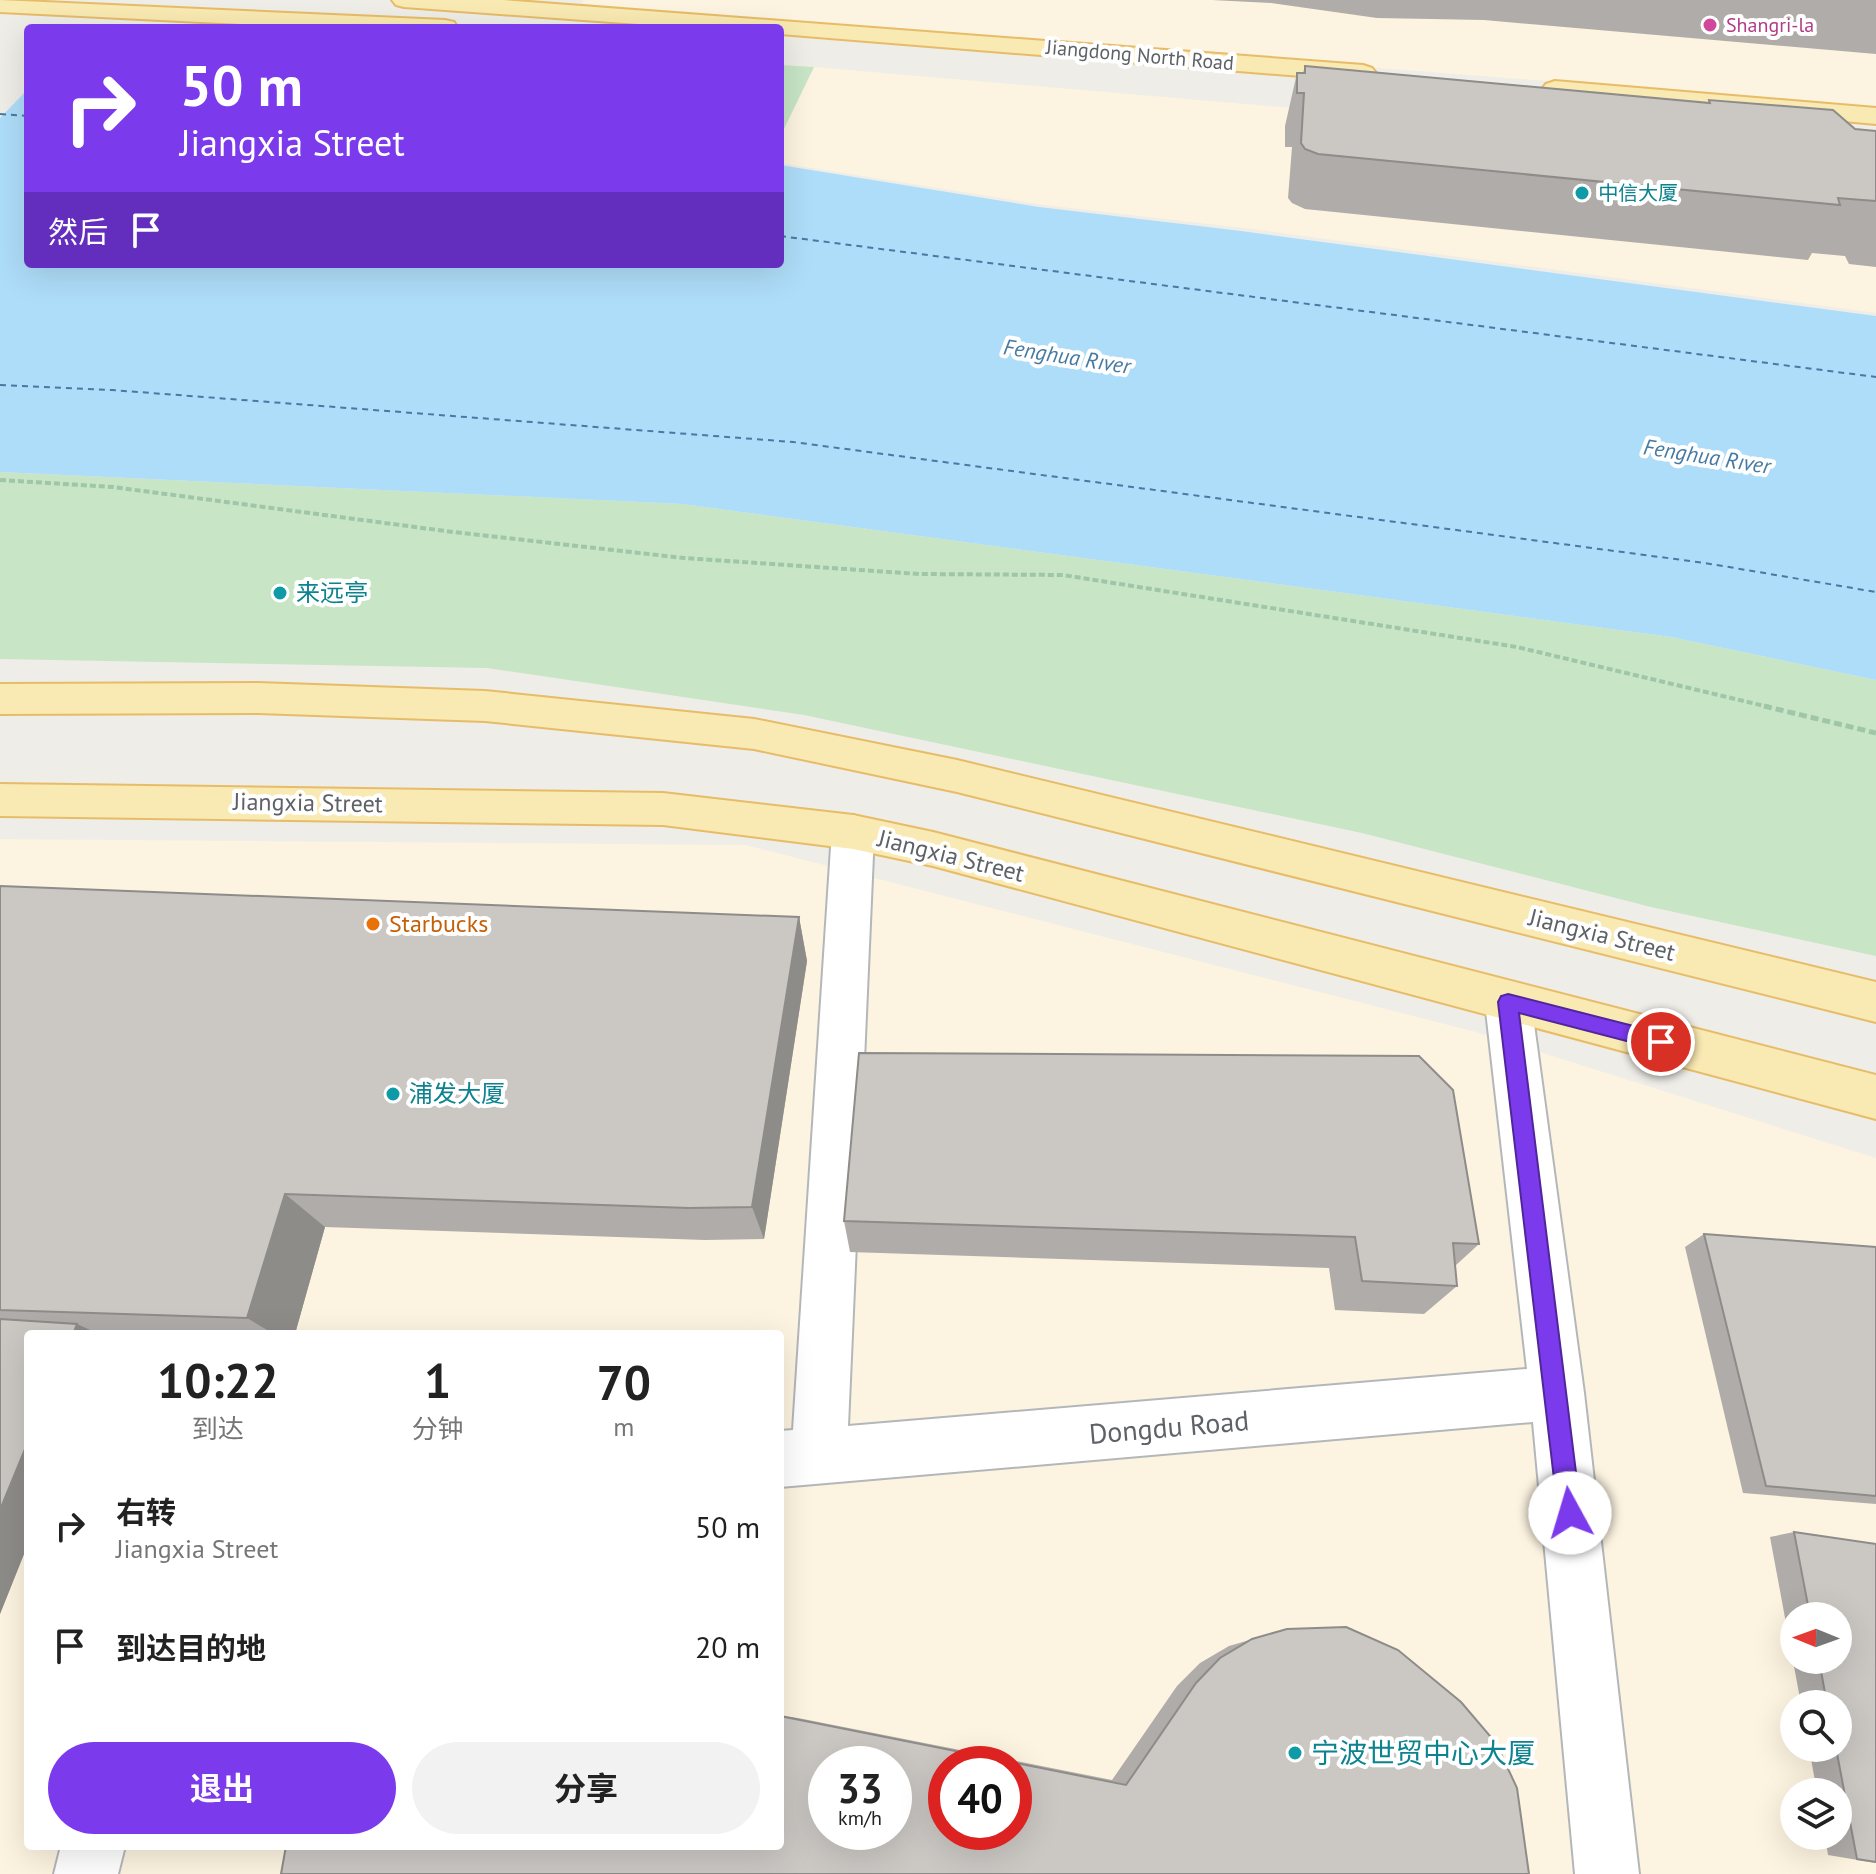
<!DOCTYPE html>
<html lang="zh">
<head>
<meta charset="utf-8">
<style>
  body { margin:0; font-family:"PT Sans","Noto Sans SC",sans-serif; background:#f2f2f2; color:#222; height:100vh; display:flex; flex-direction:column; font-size:30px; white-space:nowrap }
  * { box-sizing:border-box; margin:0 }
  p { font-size:26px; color:#767676 }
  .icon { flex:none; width:44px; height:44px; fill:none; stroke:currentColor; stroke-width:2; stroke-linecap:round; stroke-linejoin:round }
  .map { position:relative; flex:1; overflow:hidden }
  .panel { position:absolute; left:24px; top:1330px; width:760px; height:520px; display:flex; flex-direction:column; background:#fff; border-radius:8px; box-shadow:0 8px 32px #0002 }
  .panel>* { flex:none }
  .top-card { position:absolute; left:24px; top:24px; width:760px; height:244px; border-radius:8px; box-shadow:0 8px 32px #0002; background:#7c3aed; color:#fff; overflow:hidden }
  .needle { width:52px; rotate:271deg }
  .buttons { position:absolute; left:1780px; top:1602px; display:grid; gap:16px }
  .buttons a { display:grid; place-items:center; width:72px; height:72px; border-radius:50%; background:#fff; box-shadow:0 8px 32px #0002; font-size:40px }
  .speed { position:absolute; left:808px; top:1746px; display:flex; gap:16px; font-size:40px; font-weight:700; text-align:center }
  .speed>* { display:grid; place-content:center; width:104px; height:104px; border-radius:50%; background:#fff; box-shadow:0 8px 32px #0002; line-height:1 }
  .speed small { font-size:20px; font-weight:400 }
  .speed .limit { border:12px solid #d22; background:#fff; color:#111 }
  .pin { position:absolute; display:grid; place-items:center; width:68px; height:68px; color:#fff; margin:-34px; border:4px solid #fff; border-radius:50%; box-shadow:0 2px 8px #0007 }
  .me { position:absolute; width:88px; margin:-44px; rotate:354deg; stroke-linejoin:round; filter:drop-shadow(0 0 6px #0008) }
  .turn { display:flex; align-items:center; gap:28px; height:168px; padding:0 24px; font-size:36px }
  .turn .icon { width:104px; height:104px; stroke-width:2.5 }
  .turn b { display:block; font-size:56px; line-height:68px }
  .then { display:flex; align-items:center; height:76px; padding:0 24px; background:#0003; gap:16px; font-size:30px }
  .eta { display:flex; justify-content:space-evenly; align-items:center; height:136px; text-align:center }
  .eta b { font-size:48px; font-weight:700; line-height:56px }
  .action { display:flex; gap:16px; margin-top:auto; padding:16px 24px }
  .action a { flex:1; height:92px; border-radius:48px; background:#7c3aed; color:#fff; font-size:32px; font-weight:700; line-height:92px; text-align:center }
  .action a+a { background:#f2f2f2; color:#222 }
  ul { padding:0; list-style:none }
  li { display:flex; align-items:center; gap:24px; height:120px; padding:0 24px }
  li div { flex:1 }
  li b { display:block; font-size:30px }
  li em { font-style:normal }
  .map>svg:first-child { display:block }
</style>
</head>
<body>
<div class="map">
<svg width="1876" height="1874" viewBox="0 0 1876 1874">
  <rect width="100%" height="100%" fill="#efede7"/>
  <path fill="#fcf3e0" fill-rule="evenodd" d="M584,0h1292v107l-1261,-99 -33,-5z
    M814,67l1062,91v155l-624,-84 -208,-24 -264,-42v-26z
    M0,839l746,6 730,187 400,126v716h-1876zM28,1334h752v512h-752zM1794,1616h44v44h-44zM1794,1704h44v44h-44zM826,1764h68v68h-68zM946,1764h68v68h-68zM1794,1792h44v44h-44z"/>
  <path fill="#c8e5c6" d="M780,65l34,2 -34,70z
    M0,472l682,32 989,133 205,43v276l-225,-49 -289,-74 -558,-118 -317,-47 -487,-9z"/>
  <path fill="#aeddf9" d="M0,38h28v226h752v-99l259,42 202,24 635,85v364l-205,-43 -989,-133 -682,-32z"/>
  <path fill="#efede7" d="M0,34l28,1v54l-28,29z"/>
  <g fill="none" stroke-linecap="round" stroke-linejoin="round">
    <path stroke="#477aa2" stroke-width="2" stroke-dasharray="6 5" stroke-linecap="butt" d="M0,114l28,2
      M780,236l1096,141
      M0,385l112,5 681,52 912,121 171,29"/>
    <g stroke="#b4b7ba" stroke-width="4">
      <path id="minor" d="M853,815l15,5 6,12 -26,594 679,-57 -42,-367 7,-14 16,-6 16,6 7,14 53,391 55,481h-64l-42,-452 -753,65v-56l13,-1 39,-598 6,-12z
        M61,1846h64l-7,28h-64z"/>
    </g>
    <g stroke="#e7bc68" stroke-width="4">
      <path id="major" d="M0,0l445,20 9,2 3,5 -138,1 -319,-16z
        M392,0h111l860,65 9,3 4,5 -4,5 -9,3 -583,-47v-6h-87l-289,-21 -8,-2z
        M1555,81l321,27v16l-330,-30 -4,-5 4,-5z
        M258,683l227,8 269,28 203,41 919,222v40l-919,-230 -203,-43 -269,-28 -227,-8 -258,1v-30z
        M0,784l663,9 190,22 80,17 943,243v44l-943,-253 -80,-17 -190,-24 -663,-9z"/>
    </g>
    <path stroke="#9fc6a8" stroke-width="4" stroke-dasharray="6 3" stroke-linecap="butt" d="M0,480l113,7 340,45 231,26 235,16 144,1 454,72 256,61"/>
    <path stroke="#9fc6a8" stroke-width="5" stroke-dasharray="8 4" stroke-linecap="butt" d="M1764,706l112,27"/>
    <use href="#minor" fill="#fff" fill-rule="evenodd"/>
    <use href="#major" fill="#f9e9b2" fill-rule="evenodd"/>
  </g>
  <path fill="#afaca9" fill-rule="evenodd" d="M1212,0h664v54l-392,-34 -107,-2 -106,-15z
    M1305,66l403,37 1,-3 146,29 21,2v136l-27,-3 -4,-8 -33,-3 -4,7 -503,-51 -13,-6 -4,-5 4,-51h-7v-21l12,-53h6z
    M0,886l799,31 8,44 -43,278 -59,1 -380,-13 -30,107h-267v210l-28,70z
    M859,1053l620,191 -24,22 2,20 -33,28 -89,-4 -6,-42 -479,-16 -6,-31z
    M1704,1234l172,13v257l-133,-11 -58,-246z
    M1794,1532l82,12v319l-48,-8 -3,-19h13v-44h-21l-8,-44h29v-44h-37l-31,-167zM1794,1616h44v44h-44z
    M1287,1629l209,114 -716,103v-131l23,4 309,61 65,-94 23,-23 29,-17z"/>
  <path fill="#8e8c89" d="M799,917l8,44 -43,278 -12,-32z
    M285,1194l40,33 -30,107h-21l-27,-16z
    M77,1324l22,10h-26z
    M28,1442v102l-28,70v-104z"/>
  <path fill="#cbc8c4" stroke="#8e8c89" stroke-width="2" fill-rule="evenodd" d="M1305,66l405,37 -1,-3 124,10 22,19 21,2v70l-38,-3 2,7 -522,-51 -13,-5 -4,-6 3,-50h-7v-20h8z
    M0,886l799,31 -47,290 -63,1 -404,-14 -38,124 -247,-8z
    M859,1053l560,3 34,34 26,154 -26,-1 4,43 -95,-5 -7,-44 -511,-16z
    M1704,1234l172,13v249l-110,-10z
    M0,1319l77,5 -4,10h-45v108l-28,68z
    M1794,1532l82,12v318l-19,-3 -21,-111h2v-44h-11l-8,-44h19v-44h-28z
    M1346,1627l52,23 63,52 35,41 21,45 12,86h-1248l5,-28h494v-130l346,69 70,-102 24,-25 32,-19 35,-10zM826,1764h68v68h-68zM946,1764h68v68h-68z"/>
  <path fill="#7c3aed" stroke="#51269a" stroke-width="2" d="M1508,994l153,39 7,3 3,6 -3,6 -7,2 -142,-37 62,500 -3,8 -8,4 -8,-4 -4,-8 -60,-511 3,-6z"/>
  <circle fill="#d1479c" stroke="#fff" stroke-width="3" cx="1710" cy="25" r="8"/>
  <g fill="#0f9aa8" stroke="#fff" stroke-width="3">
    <circle cx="1582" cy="193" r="8"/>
    <circle cx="280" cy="593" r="8"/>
    <circle cx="393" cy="1094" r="8"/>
    <circle cx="1295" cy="1753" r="8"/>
  </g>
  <circle fill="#e8710a" stroke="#fff" stroke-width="3" cx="373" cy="924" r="8"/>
  <g text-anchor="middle" stroke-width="8" stroke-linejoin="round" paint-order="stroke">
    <g font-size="20" fill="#b23c85" stroke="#fff" text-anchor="start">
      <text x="1726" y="32">Shangri-la</text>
    </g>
    <g font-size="20" fill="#5e6266" stroke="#fff">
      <text transform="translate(1140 55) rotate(5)" y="7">Jiangdong North Road</text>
    </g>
    <g font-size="20" fill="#0d838f" stroke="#fff" text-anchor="start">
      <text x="1598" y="200">中信大厦</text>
    </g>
    <g font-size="22" font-style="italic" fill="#477aa2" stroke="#fff">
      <text transform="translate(1067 356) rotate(9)" y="8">Fenghua Rıver</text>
      <text transform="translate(1707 456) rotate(9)" y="8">Fenghua Rıver</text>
    </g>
    <g font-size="24" fill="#0d838f" stroke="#fff" text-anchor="start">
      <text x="296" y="601">来远亭</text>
      <text x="409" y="1102">浦发大厦</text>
    </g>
    <g font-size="24" fill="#5e6266" stroke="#fff">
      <text transform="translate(308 803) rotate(1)" y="8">Jiangxia Street</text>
      <text transform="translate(951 856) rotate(14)" y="8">Jiangxia Street</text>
      <text transform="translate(1602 935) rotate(14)" y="8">Jiangxia Street</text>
    </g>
    <g font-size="24" fill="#c56008" stroke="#fff" text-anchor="start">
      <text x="389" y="932">Starbucks</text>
    </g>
    <g font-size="28" fill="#5e6266" stroke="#fff">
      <text transform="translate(1169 1427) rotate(-5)" y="10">Dongdu Road</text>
    </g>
    <g font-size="28" fill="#0d838f" stroke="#fff" text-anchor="start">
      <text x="1311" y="1763">宁波世贸中心大厦</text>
    </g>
  </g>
</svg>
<div class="buttons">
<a><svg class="needle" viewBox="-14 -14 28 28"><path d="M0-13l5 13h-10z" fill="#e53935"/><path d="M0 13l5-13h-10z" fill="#767676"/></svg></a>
<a><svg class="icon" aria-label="search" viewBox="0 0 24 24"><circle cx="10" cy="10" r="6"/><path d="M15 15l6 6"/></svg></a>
<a><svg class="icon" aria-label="layers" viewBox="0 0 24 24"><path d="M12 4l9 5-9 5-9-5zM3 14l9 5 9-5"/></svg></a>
</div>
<div class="speed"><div>33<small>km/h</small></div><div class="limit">40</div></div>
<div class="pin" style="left:1661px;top:1042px;background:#d93025"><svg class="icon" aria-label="arrive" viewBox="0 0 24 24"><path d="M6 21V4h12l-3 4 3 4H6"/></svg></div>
<svg class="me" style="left:1570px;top:1513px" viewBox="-20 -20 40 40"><circle r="19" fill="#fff"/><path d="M0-13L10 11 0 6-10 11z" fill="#7c3aed"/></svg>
<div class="top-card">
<div class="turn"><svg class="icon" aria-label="right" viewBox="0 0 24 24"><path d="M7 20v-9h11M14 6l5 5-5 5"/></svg><div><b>50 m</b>Jiangxia Street</div></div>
<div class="then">然后<svg class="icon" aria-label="arrive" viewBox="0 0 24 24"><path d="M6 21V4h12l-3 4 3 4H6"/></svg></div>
</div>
<section class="panel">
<div class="eta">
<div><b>10:22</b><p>到达</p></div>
<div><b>1</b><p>分钟</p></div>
<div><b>70</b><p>m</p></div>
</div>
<ul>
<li><svg class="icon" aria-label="right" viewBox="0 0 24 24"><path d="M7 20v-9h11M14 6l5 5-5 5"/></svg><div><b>右转</b><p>Jiangxia Street</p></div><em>50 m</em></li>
<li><svg class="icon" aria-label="arrive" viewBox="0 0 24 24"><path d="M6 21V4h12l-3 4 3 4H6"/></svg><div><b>到达目的地</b></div><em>20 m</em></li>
</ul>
<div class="action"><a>退出</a><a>分享</a></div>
</section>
</div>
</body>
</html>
